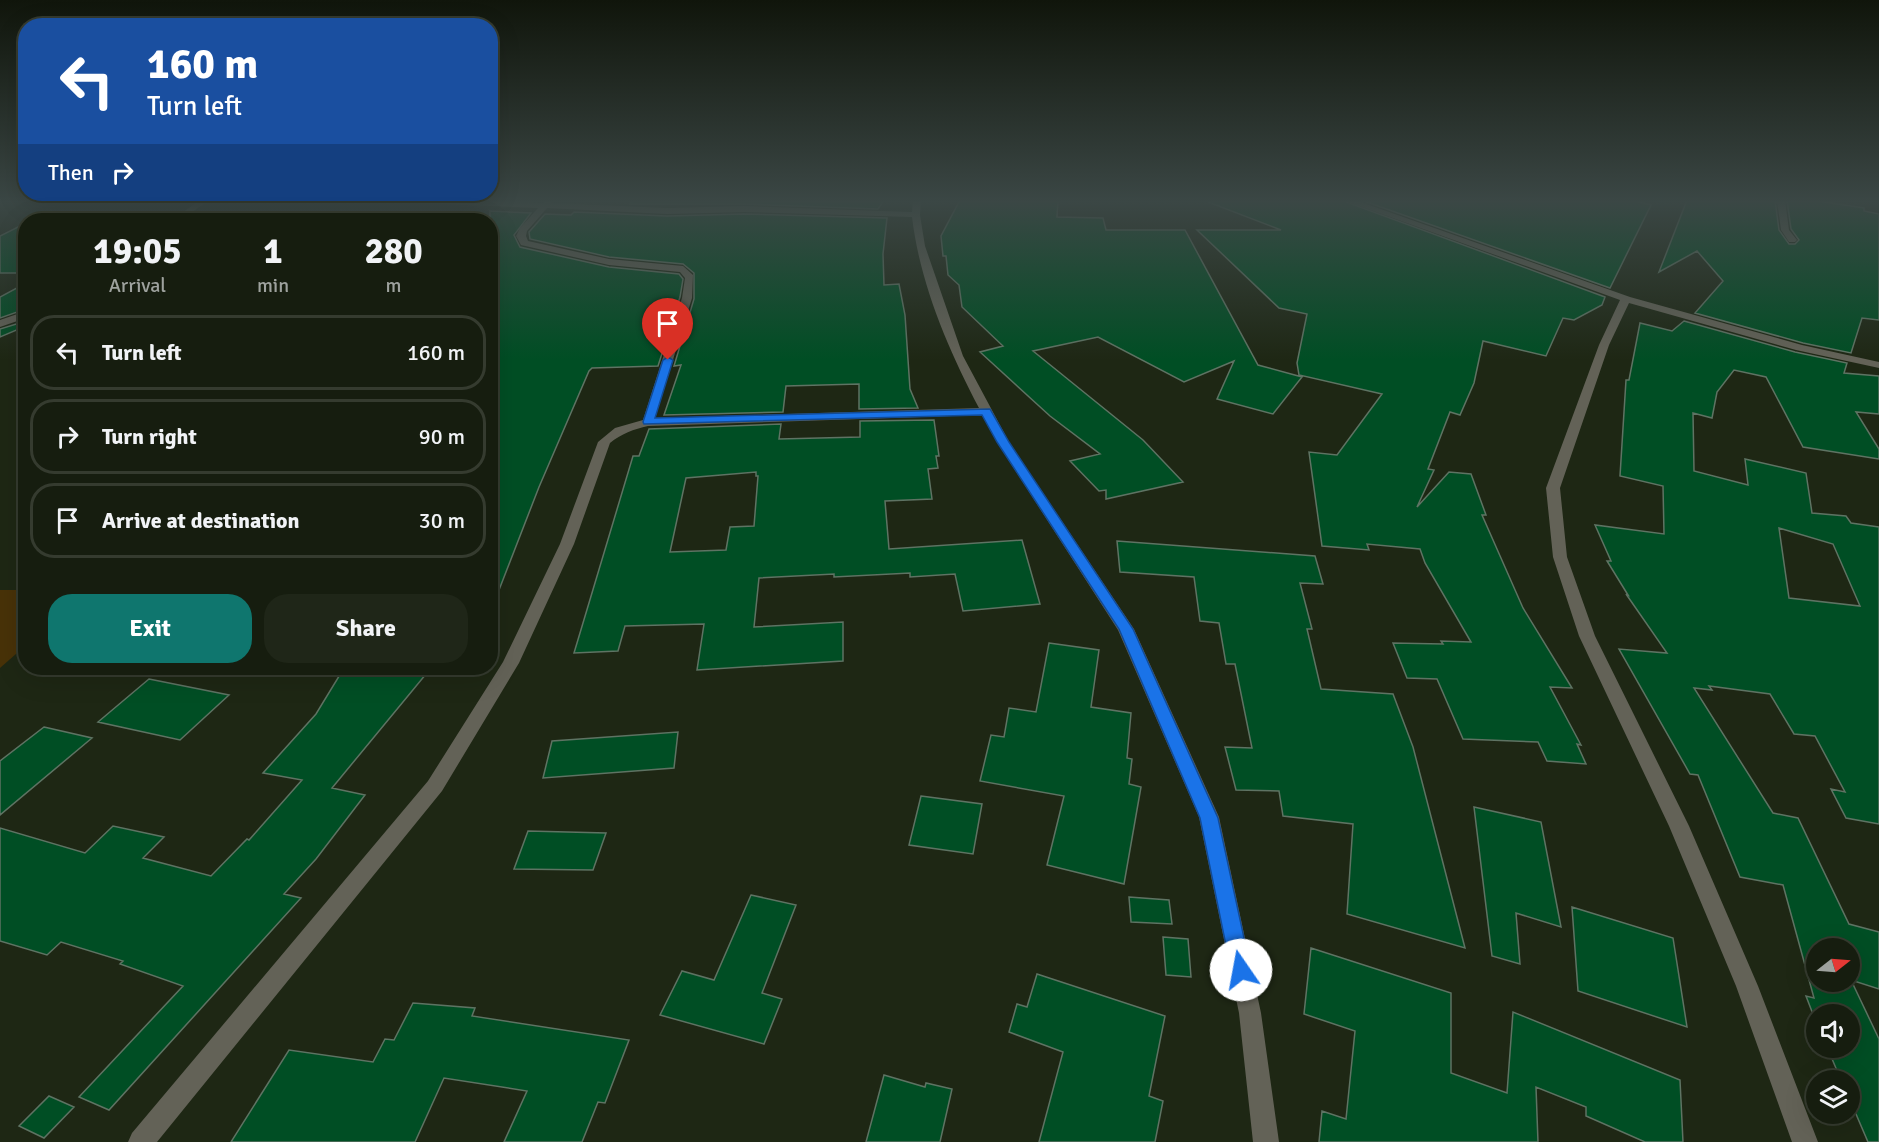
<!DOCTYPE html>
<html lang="en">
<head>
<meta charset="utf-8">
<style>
  body { margin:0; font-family:Signika,sans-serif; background:#1f2618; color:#f1f3f6; height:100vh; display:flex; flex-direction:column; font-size:22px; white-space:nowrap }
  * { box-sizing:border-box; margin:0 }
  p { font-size:20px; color:#9ea29e }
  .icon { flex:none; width:33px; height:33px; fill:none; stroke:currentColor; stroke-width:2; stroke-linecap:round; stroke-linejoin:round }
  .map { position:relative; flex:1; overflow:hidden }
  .details { position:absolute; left:18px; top:213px; width:480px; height:462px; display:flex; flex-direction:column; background:#161d0f; border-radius:24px; box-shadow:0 6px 24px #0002,0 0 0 2px #353b2f }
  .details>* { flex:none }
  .guide { position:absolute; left:18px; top:18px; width:480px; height:183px; border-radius:24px; box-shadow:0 6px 24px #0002,0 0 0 2px #353b2f; background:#1a4fa0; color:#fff; overflow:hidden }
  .needle { width:39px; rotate:73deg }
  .fabs { position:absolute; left:1806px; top:938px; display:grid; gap:12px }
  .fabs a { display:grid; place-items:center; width:54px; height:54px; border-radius:50%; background:#161d0f; box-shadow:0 6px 24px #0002,0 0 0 2px #353b2f; font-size:30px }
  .pin { position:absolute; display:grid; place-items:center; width:51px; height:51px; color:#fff; margin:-62px -26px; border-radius:50% 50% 50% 0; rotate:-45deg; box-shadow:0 0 6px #0007 }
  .pin .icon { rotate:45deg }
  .me { position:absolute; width:66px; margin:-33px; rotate:348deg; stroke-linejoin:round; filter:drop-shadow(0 0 4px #0008) }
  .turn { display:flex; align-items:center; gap:21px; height:126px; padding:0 30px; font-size:27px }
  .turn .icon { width:78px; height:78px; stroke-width:2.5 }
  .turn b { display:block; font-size:42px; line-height:51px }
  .then { display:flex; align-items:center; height:57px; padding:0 30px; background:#0003; gap:12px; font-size:22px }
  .eta { display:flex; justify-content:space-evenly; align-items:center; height:102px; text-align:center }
  .eta b { font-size:36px; font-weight:800; line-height:42px }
  .cta { display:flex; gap:12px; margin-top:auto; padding:12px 30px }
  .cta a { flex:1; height:69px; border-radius:24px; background:#0f766e; color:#fff; font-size:24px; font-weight:800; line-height:69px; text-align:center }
  .cta a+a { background:#1f2618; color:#f1f3f6 }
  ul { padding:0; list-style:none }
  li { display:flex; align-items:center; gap:18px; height:75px; margin:0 12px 9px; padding:0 18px; border:3px solid #353b2f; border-radius:24px }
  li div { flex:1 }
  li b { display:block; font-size:22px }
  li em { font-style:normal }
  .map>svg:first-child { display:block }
</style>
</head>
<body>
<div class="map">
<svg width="1879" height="1142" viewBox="0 0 1879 1142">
  <rect width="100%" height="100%" fill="#1e2714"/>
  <path fill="#483208" d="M0,590h26l-1,56 -25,22z"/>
  <path fill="#004e24" stroke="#5e7363" stroke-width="1.5" fill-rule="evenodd" d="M633,200h251l-6,9 -134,-5h-114z
    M960,200l98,1 -1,16 46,1 3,12h79l73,135 44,12 -29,37 -56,-15 17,-38 -50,21 -86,-45 -65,14 110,89 40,42 -77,17v-9l-7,1 -29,-30 30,-7 -50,-38 -70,-64 23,-6 -41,-39 -3,-22 -11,-10 -2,-19h-3l-2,-20z
    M1208,200h133l264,97 -3,8 -28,15 -11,-2 -17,38 -63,-15 -9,42 -14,32 -10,-3 -22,57 6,1 -17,37 32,-35 22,2 15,41h-4l41,93 49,80 -22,-1 31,58 -4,-1 9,20 -39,-3 -9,-19 -75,-3 -26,-60 -30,-1 -14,-35 50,1 -2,-3 30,1 -46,-79 -5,-14 -53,-5 2,6 -47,-4 -13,-94 28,3 45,-61 -83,-19 -2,-12 10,-49 -28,-6 -82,-78h84l-73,-28z
    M1361,200h271l19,5 -41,83z
    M1687,200h88l4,30 10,14h6l4,-4 -8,-11 -4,-29h24l53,8v3l15,3v106l-17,-2 -11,35 -48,-10 -108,-30 28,-32 -26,-30 -38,21z
    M490,211l41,2 -17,22 6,12 89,20 70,7 4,5 -3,18 -22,69 -66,2 -3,3 -50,116 -47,121z
    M574,212l93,4 77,-2 143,4 -4,36 1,31 15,-1 6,31 5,74 8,19 -59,1v-25l-73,2 -3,26 -119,3 17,-50 -7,1 20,-67v-26l-11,-9 -74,-7 -79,-18 -1,-7 16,-18 26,1z
    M26,223v50h-26v-37z
    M26,283v26l-26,9v-21z
    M26,321v5l-26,11v-8z
    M1684,321l111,31 52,11 -3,10 35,3v38l-23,-2 23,37v10l-76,-12 -37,-70 -32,-7 -17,22 -5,26 -19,-5 1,58 54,14 -3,-26 61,14 6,40 34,3 5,7 28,4v297l-33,-6 -15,-29 14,3 -30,-56 -21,-2 -24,-40 -61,-8 3,4 -18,-2 79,125 25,5 51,106 30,8v57l-28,-9 28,59v103h-11l-18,-42v-20h-9l-14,-33h23v-33h-34v8l-10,-26 8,2 -31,-113 -43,-8 -42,-102 -8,-1 -71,-125 48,4 -41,-59 2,1 -21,-34h4l-16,-36 69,9 -1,-48 -43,-10 6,-96h3l11,-57 32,8zM1779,528l54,16 27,62 -71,-8zM1816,948h34v33h-34z
    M934,420l5,36h-3l2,12 -10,1 4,30 -47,2 4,48 133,-9 18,64 -77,7 -8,-37 -45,3v-4l-76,4v-3l-75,4 -5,49 89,-5v39l-146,9 7,-46 -79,2 -7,25 -44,2 59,-197h6l10,-27 132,-5 -2,15 81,-2v-16zM756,472v4h2l-4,50 -24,1 -4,23 -56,2 16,-74z
    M1117,541l198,15 8,28 -23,-1 12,46h-5l14,60 72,5 20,53 52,201 -118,-34 6,-90 -70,-8 -4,-25 -43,-1 -11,-43 27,1 -17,-84h-9l-7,-41 -19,-2 -6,-44 -74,-5z
    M1049,643l50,7 -8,57 40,6 -4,45 5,1 -3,25 12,3 -17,97 -77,-19 17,-69 -84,-15 11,-46 13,2 5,-29 27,4z
    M344,668h87l-99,120 33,7 -49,64 -32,35 17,4 -192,212 -30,-13 104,-111 -63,-22 3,-3 -62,-19 -14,13 -47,-14v-113l85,25 28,-27 51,11 -21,21 68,18 36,-37 2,1 53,-60 -39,-7 53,-59z
    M149,679l80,16 -49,45 -82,-18z
    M44,727l48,11 -92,77v-54z
    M678,732l-4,36 -131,10 9,-37z
    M921,796l61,8 -9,50 -64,-9z
    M1474,807l67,15 20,105 -45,-14 4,51 -28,-8z
    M528,831l78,2 -13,37 -79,-1z
    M751,895l45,10 -34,88 20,6 -18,45 -104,-29 22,-44 32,9z
    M1129,897l40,3 3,24 -41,-2z
    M1572,907l101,31 14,89 -109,-36z
    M1163,937l25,2 3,38 -25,-2z
    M1311,948l140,45v80l56,20 6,-81 167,68 3,62h-38l-59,-26v-9l-50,-20 2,55h-219l3,-31 24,8 9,-88 -51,-17z
    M1037,974l128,42 -16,80 14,5 -8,41h-116l24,-90 -54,-20 8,-28 10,3z
    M413,1003l62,5 -3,8 157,24 -24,63 -7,-1 -16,40h-78l23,-51 -83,-13 -29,64h-184l58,-92 84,12 12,-23 9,1z
    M884,1075l41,12 1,-4 26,6 -12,53h-74z
    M49,1096l25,11 -30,31 -25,-12z"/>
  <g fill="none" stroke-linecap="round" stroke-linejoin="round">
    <path fill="#636257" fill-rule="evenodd" d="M200,200h9l-28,20h-9z
      M413,200l130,3 7,-3 1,3 116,5 77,-2 168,6 1,-12h8l-1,15 5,31 38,110 46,86 125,187 85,188 42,196 18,129h-26l-14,-129 -40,-196 -81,-187 -121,-188 -15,-27 -334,11c-14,3 -27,8 -38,17l-36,101 -55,119 -77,128 -285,351h-29l4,-9 296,-352 75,-119 57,-118 38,-102 17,-14 28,-8 39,-122 3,-20 -5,-6 -71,-7 -88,-20 -5,-9 4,-8 18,-20 -121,-5zM547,208l120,6 77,-2 168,5c8,67 36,132 67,191l-324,10 37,-120 1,-23 -10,-9 -74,-7 -81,-18 -2,-5 1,-5z
      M1343,200h12l275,97 172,48 77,17v6l-83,-18 -167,-47 -20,42 -49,143 7,69 28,79 94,190 69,160 60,156h-26l-56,-156 -67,-160 -90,-190 -26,-79 -7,-69 53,-143 21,-45z
      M1777,200h8l4,30 8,10 -2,2h-6l-8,-12z
      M26,311v7l-26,9v-7z"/>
  </g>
  <linearGradient id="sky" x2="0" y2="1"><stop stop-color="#10150b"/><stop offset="0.56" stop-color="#3b4745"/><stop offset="1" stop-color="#3b4745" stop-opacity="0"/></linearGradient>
  <rect width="1879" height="360" fill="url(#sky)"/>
  <path fill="#1a73e8" stroke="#114b97" stroke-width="1.5" d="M668,357l5,3 -18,58 335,-9 19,33 124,187 85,189 33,152 -3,6 -7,3 -7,-3 -3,-6 -31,-152 -81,-189 -122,-187 -15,-27 -338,9 -1,-2 20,-62z"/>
</svg>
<div class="fabs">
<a><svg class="needle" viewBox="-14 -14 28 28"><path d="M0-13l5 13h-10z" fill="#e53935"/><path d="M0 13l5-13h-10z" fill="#9ea29e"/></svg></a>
<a><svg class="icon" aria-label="sound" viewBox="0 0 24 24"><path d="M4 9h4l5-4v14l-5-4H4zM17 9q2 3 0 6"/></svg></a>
<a><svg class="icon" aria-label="layers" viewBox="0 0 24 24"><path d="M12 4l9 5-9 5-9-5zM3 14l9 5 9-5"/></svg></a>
</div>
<div class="pin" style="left:668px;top:360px;background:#d93025"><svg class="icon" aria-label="arrive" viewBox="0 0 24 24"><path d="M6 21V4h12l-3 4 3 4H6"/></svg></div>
<svg class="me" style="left:1241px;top:970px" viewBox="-20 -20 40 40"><circle r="19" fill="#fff"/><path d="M0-13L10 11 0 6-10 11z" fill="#1a73e8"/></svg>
<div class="guide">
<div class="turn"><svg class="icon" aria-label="left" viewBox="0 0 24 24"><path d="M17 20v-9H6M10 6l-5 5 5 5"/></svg><div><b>160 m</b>Turn left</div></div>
<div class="then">Then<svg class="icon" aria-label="right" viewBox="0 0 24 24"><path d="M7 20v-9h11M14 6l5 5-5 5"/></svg></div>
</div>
<section class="details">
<div class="eta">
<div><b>19:05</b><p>Arrival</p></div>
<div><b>1</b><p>min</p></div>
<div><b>280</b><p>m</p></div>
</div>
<ul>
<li><svg class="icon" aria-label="left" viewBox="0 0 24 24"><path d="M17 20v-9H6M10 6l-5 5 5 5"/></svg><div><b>Turn left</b></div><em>160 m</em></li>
<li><svg class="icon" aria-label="right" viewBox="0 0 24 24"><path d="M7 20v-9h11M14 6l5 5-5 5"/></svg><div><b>Turn right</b></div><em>90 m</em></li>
<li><svg class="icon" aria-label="arrive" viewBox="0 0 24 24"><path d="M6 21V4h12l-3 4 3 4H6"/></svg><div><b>Arrive at destination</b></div><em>30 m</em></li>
</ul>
<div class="cta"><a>Exit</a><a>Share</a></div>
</section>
</div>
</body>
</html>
